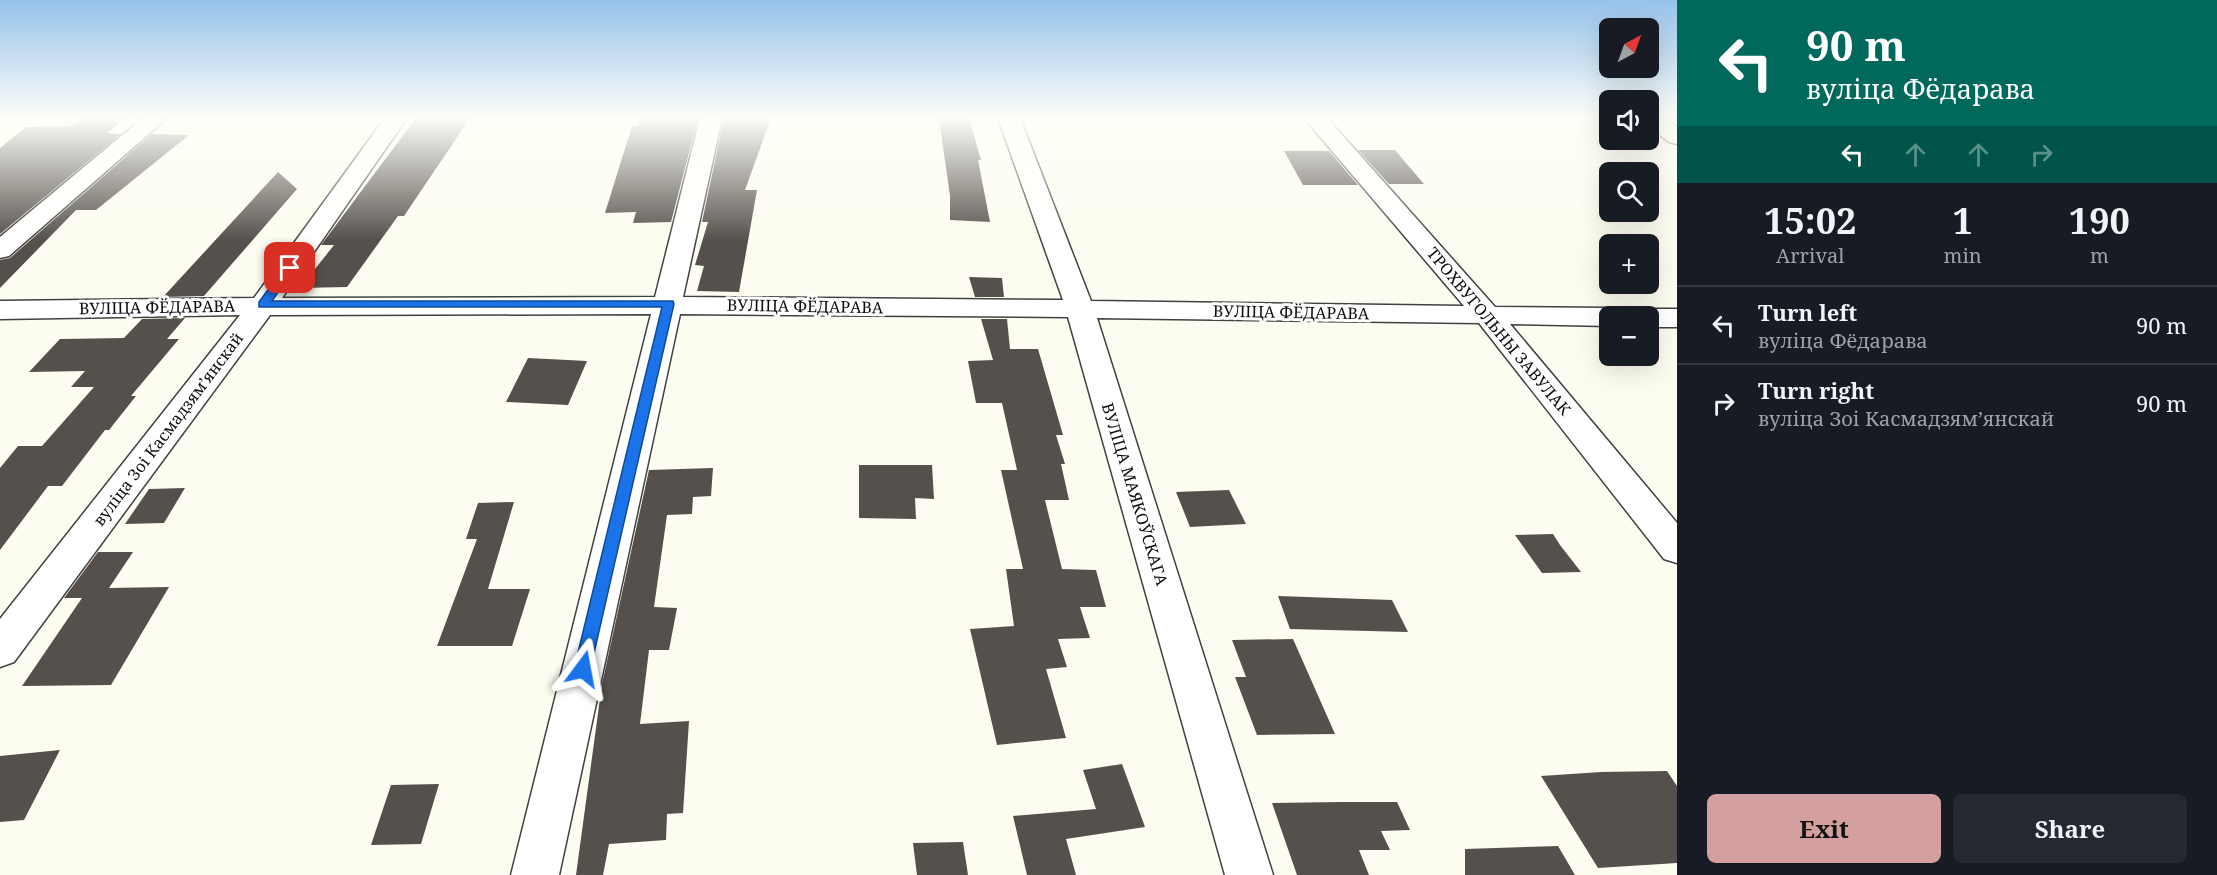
<!DOCTYPE html>
<html lang="en">
<head>
<meta charset="utf-8">
<style>
  body { margin:0; font-family:"Noto Serif",serif; background:#242831; color:#f1f3f6; height:100vh; display:flex; flex-direction:column; font-size:22px; white-space:nowrap }
  * { box-sizing:border-box; margin:0 }
  p { font-size:20px; color:#9ea1a6 }
  .icon { flex:none; width:33px; height:33px; fill:none; stroke:currentColor; stroke-width:2; stroke-linecap:round; stroke-linejoin:round }
  .map { position:relative; flex:1; overflow:hidden }
  .sheet { display:flex; flex-direction:column; background:#171b24; width:540px }
  .sheet>* { flex:none }
  .top-card { background:#00695c; color:#fff; overflow:hidden }
  .needle { width:39px; rotate:41deg }
  .tools { position:absolute; left:1599px; top:18px; display:grid; gap:12px }
  .tools a { display:grid; place-items:center; width:60px; height:60px; border-radius:9px; background:#171b24; box-shadow:0 6px 24px #0002; font-size:30px }
  .pin { position:absolute; display:grid; place-items:center; width:51px; height:51px; color:#fff; margin:-26px; border-radius:12px; box-shadow:0 3px 9px #0006 }
  .me { position:absolute; width:66px; margin:-33px; rotate:13deg; stroke-linejoin:round; filter:drop-shadow(0 0 4px #0008) }
  .turn { display:flex; align-items:center; gap:21px; height:126px; padding:0 30px; font-size:27px }
  .turn .icon { width:78px; height:78px; stroke-width:2.5 }
  .turn b { display:block; font-size:42px; line-height:51px }
  .lanes { display:flex; align-items:center; height:57px; padding:0 30px; background:#0003; justify-content:center; gap:30px; direction:ltr }
  .lanes .off { opacity:.35 }
  .eta { display:flex; justify-content:space-evenly; align-items:center; height:102px; text-align:center }
  .eta b { font-size:36px; font-weight:700; line-height:42px }
  .primary-button { display:flex; gap:12px; margin-top:auto; padding:12px 30px }
  .primary-button a { flex:1; height:69px; border-radius:9px; background:#d39f9f; color:#111; font-size:24px; font-weight:700; line-height:69px; text-align:center }
  .primary-button a+a { background:#242831; color:#f1f3f6 }
  ul { padding:0; list-style:none }
  li { display:flex; align-items:center; gap:18px; height:78px; padding:0 30px; border-top:2px solid #363941 }
  li div { flex:1 }
  li b { display:block; font-size:22px }
  li em { font-style:normal }
  main { display:flex; flex:1; min-height:0 }
  .map>svg:first-child { display:block }
</style>
</head>
<body>
<main>
<div class="map">
<svg width="1677" height="875" viewBox="0 0 1677 875">
  <rect width="100%" height="100%" fill="#fdfcf0"/>
  <path fill="#55504b" d="M81,118h44l-18,15 14,1 -121,100v-86l26,-21 44,-1z
    M416,118h54l-66,98h-6l-51,71 -47,1 34,-43h-13z
    M641,118h57l-27,104 -38,1 3,-11 -31,1 27,-87h6z
    M724,118h47l-26,72h12l-18,102 -42,-1 7,-25 -9,-1 13,-43h-6z
    M939,118h30l12,42h-3l12,62 -40,-2v-24z
    M152,134l37,1 -93,75h-20l-76,78v-28l10,-2z
    M1358,150h37l29,34h-35z
    M1284,151h45l29,34h-55z
    M278,172l19,17 -93,107 -41,1z
    M969,277l33,1 2,19h-29z
    M185,318l-18,21h12l-48,57h5l-27,34h-4l-43,56h-14l-48,64v-82l18,-22h24l52,-59h-23l14,-16 -56,1 31,-33 64,-1 18,-19z
    M981,319h26l3,30h28l25,86h-7l9,29h-4l8,36h-24l17,69 34,1 10,37h-26l10,31 -32,1 9,28 -21,2 20,69 -69,7 -27,-116 44,-3 -8,-57h17l-22,-99h16l-15,-67h-26l-8,-42 25,-1z
    M528,358l59,3 -19,44 -62,-3z
    M859,465h73l2,34 -19,-1 1,21 -57,-1z
    M713,468l-2,28 -18,1 -1,17 -25,1 -13,92 23,1 -8,42h-20l-9,74 49,-3 -6,92 -16,1 -1,26 -57,4 -6,31h-27l26,-191 47,-214z
    M185,488l-21,35 -39,1 24,-35z
    M1229,490l17,34 -56,3 -14,-35z
    M514,502l-26,87h42l-18,57h-75l40,-107h-11l12,-36z
    M1553,534l7,11 21,27 -39,1 -27,-38z
    M98,552h35l-24,36 60,-1 -58,98 -89,1 60,-88h-18z
    M1278,596l114,4 16,32 -118,-3z
    M1293,639l42,95 -78,1 -22,-58h11l-14,-37z
    M60,750l-36,70 -24,2v-66z
    M1122,764l23,63 -79,12 10,36h-49l-14,-59 83,-7 -13,-39z
    M1667,771l10,15v77l-79,5 -57,-92 60,-4z
    M439,784l-18,60 -50,1 20,-60z
    M1341,802h56l13,28 -29,1 9,19h-31l10,25h-72l-25,-72z
    M963,842l5,33h-51l-4,-32z
    M1558,846l17,29h-110v-26z"/>
  <g fill="none" stroke-linecap="round" stroke-linejoin="round">
    <g stroke="#414141" stroke-width="3">
      <path id="minor" d="M143,118h24l-158,138 -9,2v-21z
        M385,118h22l-125,180 373,-1 45,-179h22l-39,179 380,3 -65,-182h22l71,183 373,5 -160,-188h23l168,189 115,1 10,3 4,5h-14v10l-100,-2 167,199v40l-13,-4 -185,-236 -382,-5 176,557h-48l-157,-558 -388,-3 -121,561h-48l140,-561 -381,1 -256,347 -14,5v-48l240,-304 -240,4v-18l254,-3z
        M1648,118h17l12,9v17l-8,-2 -21,-16z
        M1648,309h29v18h-29v-11h-13l3,-4z"/>
    </g>
    <use href="#minor" fill="#fff" fill-rule="evenodd"/>
  </g>
  <linearGradient id="sky" x2="0" y2="1"><stop stop-color="#95c2eb"/><stop offset="0.49" stop-color="#fefef8"/><stop offset="1" stop-color="#fefef8" stop-opacity="0"/></linearGradient>
  <rect width="1677" height="241" fill="url(#sky)"/>
  <path fill="#1a73e8" stroke="#114b97" stroke-width="1.5" d="M290,264l5,4 -23,33h401l1,3 -85,371 -6,2 -6,-2 -3,-6 88,-362h-403v-5l27,-37z"/>
  <g text-anchor="middle" stroke-width="6" stroke-linejoin="round" paint-order="stroke">
    <g font-size="16" fill="#0e0e0e" stroke="#fff">
      <text transform="translate(805 306) rotate(1)" y="6">ВУЛІЦА ФЁДАРАВА</text>
      <text transform="translate(157 307) rotate(-1)" y="6">ВУЛІЦА ФЁДАРАВА</text>
      <text transform="translate(1291 312) rotate(1)" y="6">ВУЛІЦА ФЁДАРАВА</text>
      <text transform="translate(1499 331) rotate(50)" y="6">ТРОХВУГОЛЬНЫ ЗАВУЛАК</text>
      <text transform="translate(168 429) rotate(-53)" y="6">вуліца Зоі Касмадзямʼянскай</text>
      <text transform="translate(1135 494) rotate(73)" y="6">ВУЛІЦА МАЯКОЎСКАГА</text>
    </g>
  </g>
</svg>
<div class="tools">
<a><svg class="needle" viewBox="-14 -14 28 28"><path d="M0-13l5 13h-10z" fill="#e53935"/><path d="M0 13l5-13h-10z" fill="#9ea1a6"/></svg></a>
<a><svg class="icon" aria-label="sound" viewBox="0 0 24 24"><path d="M4 9h4l5-4v14l-5-4H4zM17 9q2 3 0 6"/></svg></a>
<a><svg class="icon" aria-label="search" viewBox="0 0 24 24"><circle cx="10" cy="10" r="6"/><path d="M15 15l6 6"/></svg></a>
<a>+</a>
<a>−</a>
</div>
<div class="pin" style="left:290px;top:268px;background:#d93025"><svg class="icon" aria-label="arrive" viewBox="0 0 24 24"><path d="M6 21V4h12l-3 4 3 4H6"/></svg></div>
<svg class="me" style="left:583px;top:669px" viewBox="-20 -20 40 40"><path d="M0-17L14 15 0 8-14 15z" fill="#1a73e8" stroke="#fff" stroke-width="4"/></svg>
</div>
<section class="sheet">
<div class="top-card">
<div class="turn"><svg class="icon" aria-label="left" viewBox="0 0 24 24"><path d="M17 20v-9H6M10 6l-5 5 5 5"/></svg><div><b>90 m</b>вуліца Фёдарава</div></div>
<div class="lanes"><svg class="icon" aria-label="left" viewBox="0 0 24 24"><path d="M17 20v-9H6M10 6l-5 5 5 5"/></svg><svg class="icon off" aria-label="ahead" viewBox="0 0 24 24"><path d="M12 20V5M6 11l6-6 6 6"/></svg><svg class="icon off" aria-label="ahead" viewBox="0 0 24 24"><path d="M12 20V5M6 11l6-6 6 6"/></svg><svg class="icon off" aria-label="right" viewBox="0 0 24 24"><path d="M7 20v-9h11M14 6l5 5-5 5"/></svg></div>
</div>
<div class="eta">
<div><b>15:02</b><p>Arrival</p></div>
<div><b>1</b><p>min</p></div>
<div><b>190</b><p>m</p></div>
</div>
<ul>
<li><svg class="icon" aria-label="left" viewBox="0 0 24 24"><path d="M17 20v-9H6M10 6l-5 5 5 5"/></svg><div><b>Turn left</b><p>вуліца Фёдарава</p></div><em>90 m</em></li>
<li><svg class="icon" aria-label="right" viewBox="0 0 24 24"><path d="M7 20v-9h11M14 6l5 5-5 5"/></svg><div><b>Turn right</b><p>вуліца Зоі Касмадзямʼянскай</p></div><em>90 m</em></li>
</ul>
<div class="primary-button"><a>Exit</a><a>Share</a></div>
</section>
</main>
</body>
</html>
